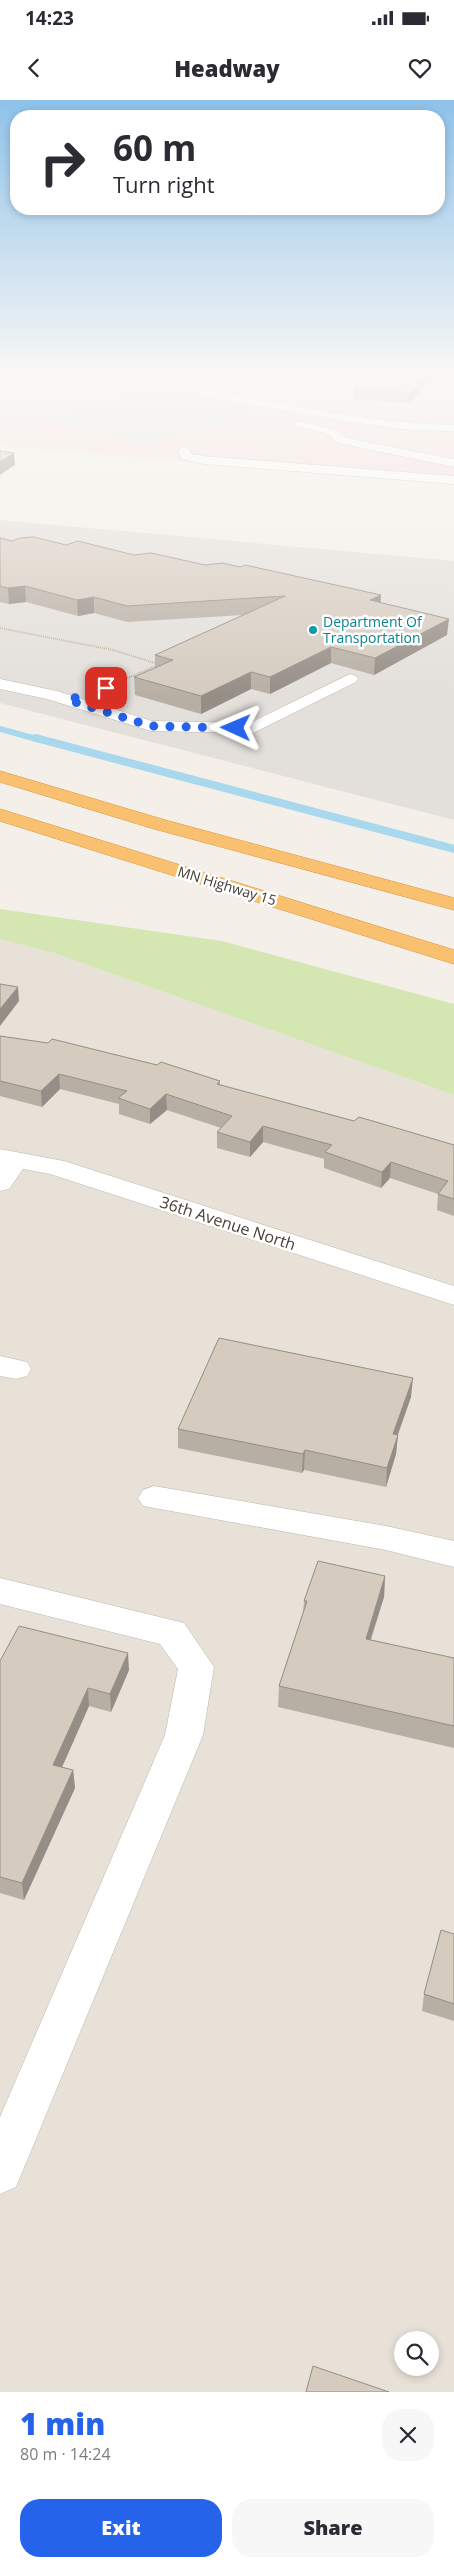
<!DOCTYPE html>
<html lang="en">
<head>
<meta charset="utf-8">
<style>
  body { margin:0; font-family:"Open Sans",sans-serif; background:#f7f7f7; color:#2b2b33; height:100vh; display:flex; flex-direction:column; font-size:19px; white-space:nowrap }
  * { box-sizing:border-box; margin:0 }
  p { font-size:16px; color:#7c7c81 }
  .icon { flex:none; width:28px; height:28px; fill:none; stroke:currentColor; stroke-width:2; stroke-linecap:round; stroke-linejoin:round }
  .map { position:relative; height:2292px; overflow:hidden }
  .sheet { display:flex; flex-direction:column; background:#fff; flex:1 }
  .sheet>* { flex:none }
  .top-card { position:absolute; left:10px; top:10px; width:435px; height:105px; border-radius:20px; box-shadow:0 2px 8px #0003; background:#fff; color:#2b2b33; overflow:hidden }
  .buttons { position:absolute; left:394px; top:2231px; display:grid; gap:10px }
  .buttons a { display:grid; place-items:center; width:45px; height:45px; border-radius:50%; background:#fff; box-shadow:0 2px 8px #0003; font-size:25px }
  .pin { position:absolute; display:grid; place-items:center; width:42px; height:42px; color:#fff; margin:-21px; border-radius:10px; box-shadow:0 2px 8px #0006 }
  .me { position:absolute; width:55px; margin:-28px; rotate:271deg; stroke-linejoin:round; filter:drop-shadow(0 0 4px #0008) }
  .turn { display:flex; align-items:center; gap:18px; height:105px; padding:0 20px; font-size:22px }
  .turn .icon { width:65px; height:65px; stroke-width:2.5 }
  .turn b { display:block; font-size:35px; line-height:42px }
  .round { display:grid; place-items:center; flex:none; width:52px; height:52px; border-radius:20px; background:#f7f7f7 }
  .headline { display:flex; align-items:center; justify-content:space-between; height:85px; padding:0 20px }
  h1 { font-size:30px; font-weight:800; line-height:38px; color:#2563eb }
  .cta { display:flex; gap:10px; margin-top:auto; padding:10px 20px }
  .cta a { flex:1; height:58px; border-radius:20px; background:#2563eb; color:#fff; font-size:20px; font-weight:800; line-height:58px; text-align:center }
  .cta a+a { background:#f7f7f7; color:#2b2b33 }
  .status { display:flex; justify-content:space-between; align-items:center; height:35px; padding:0 25px; background:#fff; direction:ltr }
  .status svg { height:14px; fill:currentColor }
  header { display:flex; justify-content:space-between; align-items:center; height:65px; padding:0 20px; background:#fff; font-size:22px; font-weight:800 }
  .map>svg:first-child { display:block }
</style>
</head>
<body>
<div class="status"><b>14:23</b><svg viewBox="0 0 49 12"><path d="M0 12V9h3v3zM5 12V6h3v6zM10 12V3h3v9zM15 12V0h3v12zM26 1h20v11H26zM47 4h2v5h-2z"/></svg></div>
<header><svg class="icon" aria-label="back" viewBox="0 0 24 24"><path d="M15 5l-7 7 7 7"/></svg>Headway<svg class="icon" aria-label="heart" viewBox="0 0 24 24"><path d="M12 20l-8-8c-3-5 5-10 8-4 3-6 11-1 8 4z"/></svg></header>
<div class="map">
<svg width="454" height="2292" viewBox="0 0 454 2292">
  <rect width="100%" height="100%" fill="#f4f0e9"/>
  <path fill="#e8e1d7" fill-rule="evenodd" d="M0,839l54,14 400,142v1297h-454zM402,2240h28v28h-28z"/>
  <path fill="#e3dfda" d="M0,420l454,41v259l-454,-117z"/>
  <path fill="#f4dedd" d="M0,277h454v107l-454,-38z"/>
  <path fill="#d4e7b3" d="M0,809l222,32 232,63v91l-400,-142 -54,-14z"/>
  <path fill="#e5e3e0" d="M158,287l109,24 -123,32 -106,-26z"/>
  <g fill="none" stroke-linecap="round" stroke-linejoin="round">
    <path stroke="#a8d7ee" stroke-width="6" d="M0,629l40,11"/>
    <path stroke="#a8d7ee" stroke-width="8" d="M36,638l418,111"/>
    <g stroke="#bfb7ac" stroke-width="1">
      <path id="minor" d="M65,277h35c-7,5 -28,5 -35,0z
        M148,277c25,0 50,12 75,16 76,14 153,31 231,32v6l-44,-1 -65,-9 -130,-23 -55,-15 -52,8 -5,-3 5,-3z
        M450,277h4v8l-9,1 -1,-2z
        M300,321l36,9 10,8 108,21v8l-116,-24 -10,-9 -32,-8 -2,-2z
        M184,346l4,2 3,6 13,2 250,20v8l-250,-20 -22,-5 -4,-9z
        M350,574l6,2 2,3 -2,3 -103,51 -102,-2 -104,-32 -47,-10v-10l57,12 95,30 98,2z
        M0,1049l64,12 390,125v19l-404,-131 -27,-5 -14,20 -9,2z
        M0,1256l27,6 4,7 -4,7 -11,3 -16,-3z
        M154,1386l232,40 68,15v26l-68,-17 -243,-44 -5,-8 5,-8z
        M0,1478l184,45 30,44 -11,68 -187,452 -16,7v-77l165,-382 13,-66 -18,-25 -160,-40z"/>
    </g>
    <g stroke="#d8933f" stroke-width="1">
      <path id="highway" d="M0,671l165,49 289,78v12l-303,-82 -151,-46z
        M0,709l454,141v14l-454,-143z"/>
    </g>
    <path stroke="#c0b19d" stroke-width="2" stroke-dasharray="1 1" stroke-linecap="butt" d="M0,528l113,22 45,14
      M109,586l49,-21"/>
    <use href="#minor" fill="#fff" fill-rule="evenodd"/>
    <use href="#highway" fill="#f9c06f" fill-rule="evenodd"/>
  </g>
  <path fill="#b7afa4" d="M434,277l-25,26 -55,-4v-10z
    M0,438l12,3 54,4 68,10 246,48 67,32 -73,40 -43,-12 -61,31 -19,-5 -50,25 -66,-19 -1,-18 21,-9v-13l88,-40 -116,7 -33,-9 -16,3 -52,-14 -17,2 -9,-2z
    M0,936l157,29 63,16v4l134,36 100,24v71l-17,-6 1,-16 -48,-16 -9,10 -57,-20v-9l-61,-17 -13,15 -33,-9v-16l4,-4 -54,-18 -17,14 -31,-10v-10l-59,-15 -18,18 -42,-11z
    M411,1297l-13,38 -2,19 -10,33 -82,-17 -2,3 -124,-25v-19z
    M385,1476l-1,21 -13,43 83,18v90l-176,-41 1,-21 24,-73 1,-12z
    M0,1561l129,9 -18,42 -22,-6 -27,61 11,3 2,18 -51,112 -24,-7z
    M454,1834v87l-32,-10 2,-17z"/>
  <path fill="#958e86" d="M425,277h9l-25,26 1,-10z
    M14,353l1,12 -15,10v-13z
    M25,486l1,16 -17,2 -1,-16z
    M381,495l-1,17 -10,-12z
    M94,497v16l-16,3 -1,-16z
    M449,519l-2,16 -73,40 1,-17z
    M331,547v16l-61,31v-17z
    M251,572v17l-50,25v-18z
    M18,887l1,14 -19,25v-17z
    M59,974l1,15 -18,18 -1,-16z
    M166,994l1,16 -17,14v-15z
    M263,1026v16l-13,15v-15z
    M391,1062l-1,16 -9,10 1,-16z
    M413,1278l-2,19 -20,56 2,-19z
    M398,1335l-2,19 -10,33 1,-19z
    M305,1350l-1,20 -2,3 1,-19z
    M385,1476l-1,21 -20,62 2,-20z
    M128,1553l1,17 -18,42 -1,-18z
    M88,1588l1,18 -34,77 -2,-18z
    M73,1670l2,18 -51,112 -2,-17z"/>
  <path fill="#d5cbbf" stroke="#958e86" d="M367,277h58l-15,16 -56,-4z
    M0,351l14,2 -14,9z
    M34,437l32,8 12,-4 56,14 17,-2 54,12 17,-2 18,4 5,-2 136,30 -11,5 79,19 -74,39 -44,-11 -61,30 -19,-5 -50,24 -67,-19 39,-17 -18,-5 130,-59 -158,10 -33,-9 -17,3 -52,-14 -17,2 -8,-2v-48l12,3 8,-3z
    M0,884l18,3 -18,22z
    M0,936l48,7 4,-4 105,26 4,-3 59,19 -3,3 137,37 5,-4 95,28v54l-16,-5 10,-13 -57,-19 -9,10 -57,-20 7,-7 -69,-19 -13,16 -33,-10 15,-16 -66,-22 -16,15 -32,-11 9,-7 -68,-17 -18,17 -41,-10z
    M219,1238l194,40 -20,56 5,1 -11,33 -82,-18 -2,4 -125,-25z
    M318,1461l67,15 -19,63 88,19v68l-175,-40 28,-85h-3z
    M19,1526l109,27 -18,41 -22,-6 -35,77 20,5 -51,113 -22,-6v-216z
    M441,1830l13,4v70l-30,-10z
    M313,2266l76,26h-83z"/>
  <linearGradient id="sky" x2="0" y2="1"><stop stop-color="#8ec2ea"/><stop offset="0.46" stop-color="#faf8f5"/><stop offset="1" stop-color="#faf8f5" stop-opacity="0"/></linearGradient>
  <rect width="454" height="598" fill="url(#sky)"/>
  <g fill="none" stroke-linecap="round" stroke-linejoin="round">
    <path stroke="#2563eb" stroke-width="9" stroke-dasharray="0 16.2" d="M106,588l-38,12 83,26 85,2"/>
  </g>
  <circle fill="#0f9aa8" stroke="#fff" stroke-width="2" cx="313" cy="530" r="5"/>
  <g text-anchor="middle" stroke-width="5" stroke-linejoin="round" paint-order="stroke">
    <g font-size="14" fill="#0d838f" stroke="#fff" text-anchor="start">
      <text x="323" y="527">Department Of<tspan x="323" dy="16">Transportation</tspan></text>
    </g>
    <g font-size="14" fill="#474038" stroke="#fff">
      <text transform="translate(227 786) rotate(17)" y="5">MN Highway 15</text>
    </g>
    <g font-size="16" fill="#474038" stroke="#fff">
      <text transform="translate(228 1123) rotate(18)" y="6">36th Avenue North</text>
    </g>
  </g>
</svg>
<div class="buttons">
<a><svg class="icon" aria-label="search" viewBox="0 0 24 24"><circle cx="10" cy="10" r="6"/><path d="M15 15l6 6"/></svg></a>
</div>
<div class="pin" style="left:106px;top:588px;background:#d93025"><svg class="icon" aria-label="arrive" viewBox="0 0 24 24"><path d="M6 21V4h12l-3 4 3 4H6"/></svg></div>
<svg class="me" style="left:236px;top:628px" viewBox="-20 -20 40 40"><path d="M0-17L14 15 0 8-14 15z" fill="#2563eb" stroke="#fff" stroke-width="4"/></svg>
<div class="top-card">
<div class="turn"><svg class="icon" aria-label="right" viewBox="0 0 24 24"><path d="M7 20v-9h11M14 6l5 5-5 5"/></svg><div><b>60 m</b>Turn right</div></div>
</div>
</div>
<section class="sheet">
<div class="headline"><div><h1>1 min</h1><p>80 m · 14:24</p></div><a class="round"><svg class="icon" aria-label="close" viewBox="0 0 24 24"><path d="M6 6l12 12M18 6L6 18"/></svg></a></div>
<div class="cta"><a>Exit</a><a>Share</a></div>
</section>
</body>
</html>
